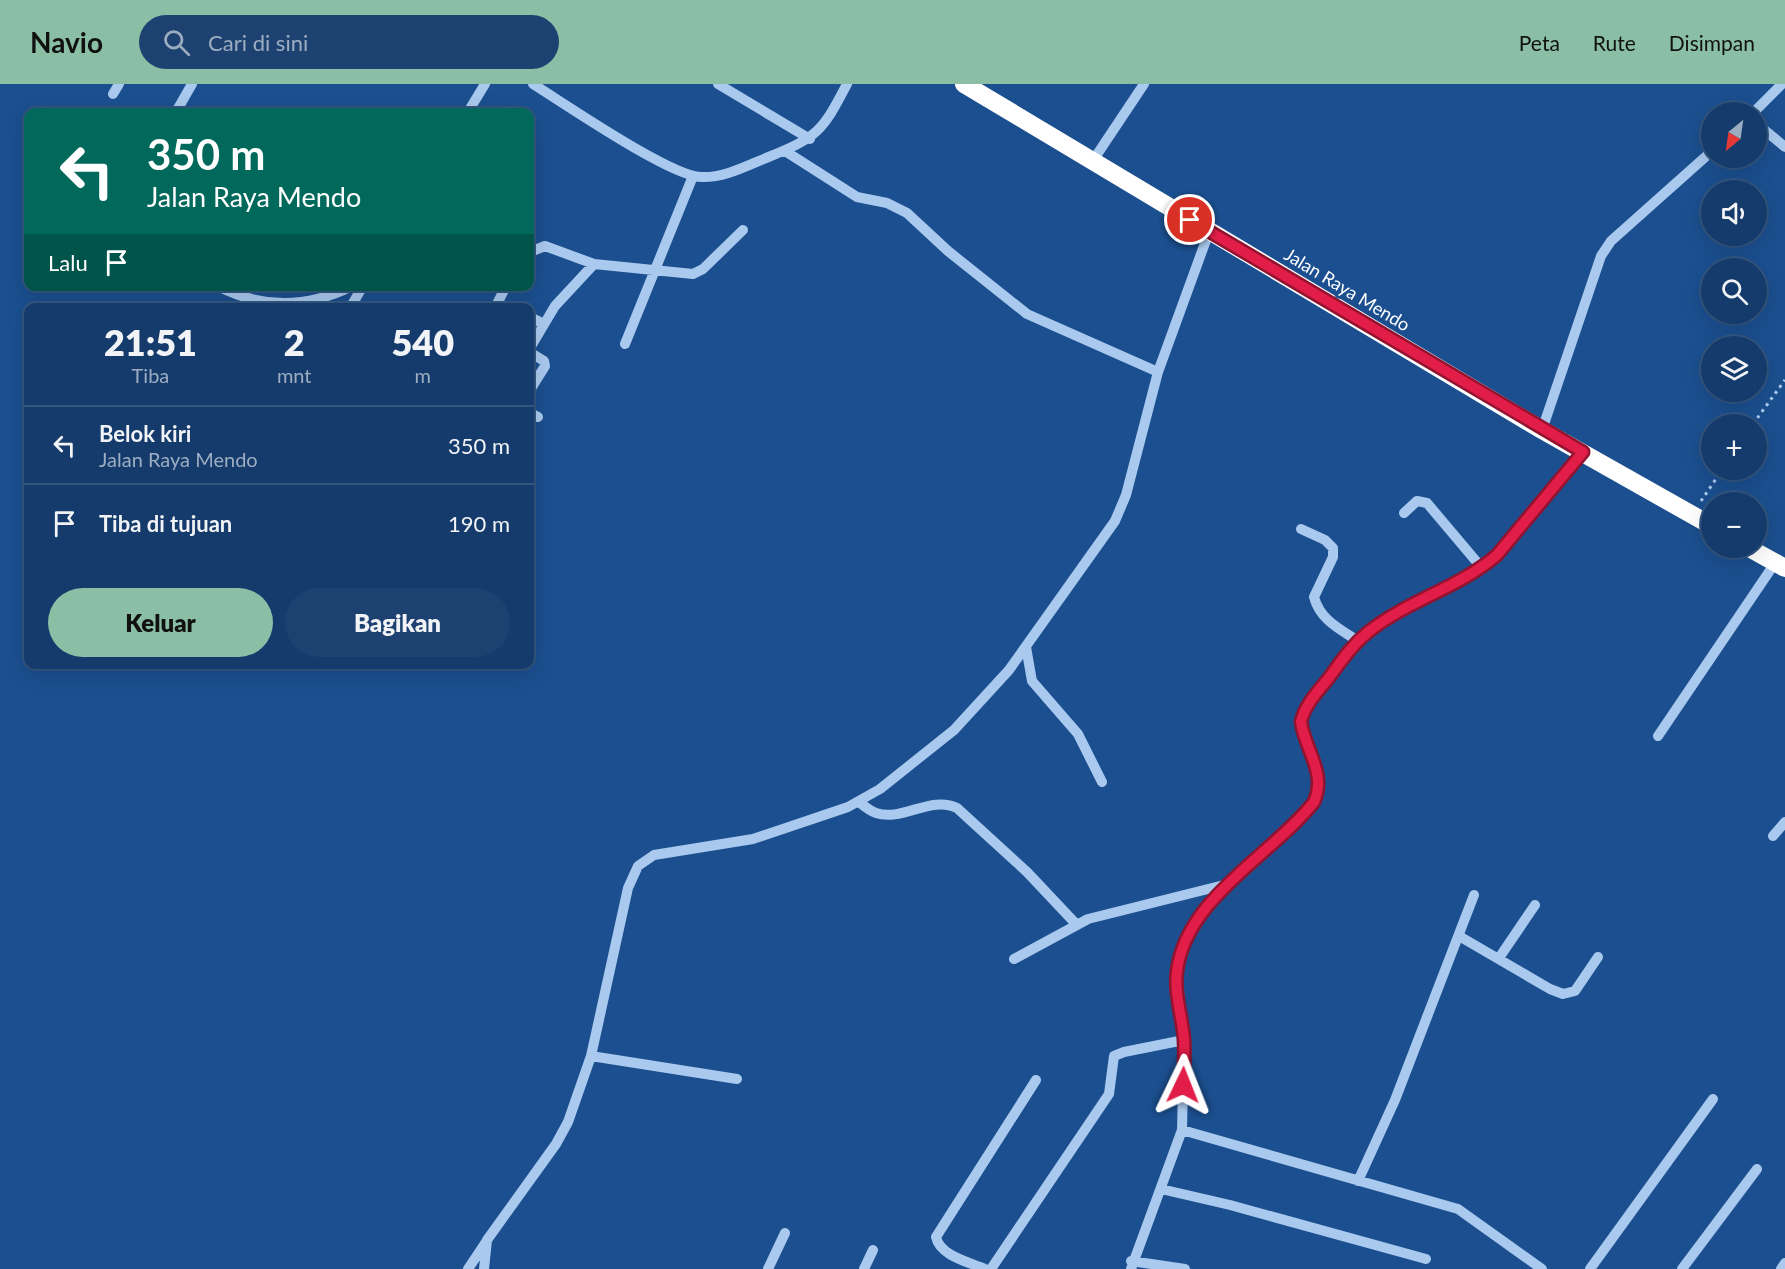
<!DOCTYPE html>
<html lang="id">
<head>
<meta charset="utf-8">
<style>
  body { margin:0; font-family:Lato,sans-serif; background:#1d4271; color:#f1f3f6; height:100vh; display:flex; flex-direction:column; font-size:22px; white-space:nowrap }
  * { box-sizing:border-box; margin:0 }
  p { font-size:20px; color:#9dadc1 }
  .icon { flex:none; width:33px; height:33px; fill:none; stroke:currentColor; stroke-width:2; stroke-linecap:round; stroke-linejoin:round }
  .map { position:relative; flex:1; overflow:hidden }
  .drawer { position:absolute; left:24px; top:219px; width:510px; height:366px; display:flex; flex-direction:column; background:#143b6b; border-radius:12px; box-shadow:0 6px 24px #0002,0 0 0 2px #33557e }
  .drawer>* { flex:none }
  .hud { position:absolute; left:24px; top:24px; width:510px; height:183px; border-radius:12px; box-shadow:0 6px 24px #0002,0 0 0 2px #33557e; background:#00695c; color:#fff; overflow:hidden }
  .needle { width:39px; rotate:209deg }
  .tools { position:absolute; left:1701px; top:18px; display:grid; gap:12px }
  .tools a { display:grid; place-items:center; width:66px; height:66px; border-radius:50%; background:#143b6b; box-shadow:0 6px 24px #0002,0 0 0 2px #33557e; font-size:30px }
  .pin { position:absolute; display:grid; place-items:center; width:51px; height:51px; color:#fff; margin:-26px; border:3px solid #fff; border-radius:50%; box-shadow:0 2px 6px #0007 }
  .me { position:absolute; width:66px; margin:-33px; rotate:2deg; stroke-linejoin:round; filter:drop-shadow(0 0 4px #0008) }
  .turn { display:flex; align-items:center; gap:21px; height:126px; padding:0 24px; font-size:27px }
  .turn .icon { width:78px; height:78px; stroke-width:2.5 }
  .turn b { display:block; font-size:42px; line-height:51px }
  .then { display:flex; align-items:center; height:57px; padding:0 24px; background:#0003; gap:12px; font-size:22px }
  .eta { display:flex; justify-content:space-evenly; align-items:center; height:102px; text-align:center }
  .eta b { font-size:36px; font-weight:800; line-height:42px }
  .primary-button { display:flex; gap:12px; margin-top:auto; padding:12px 24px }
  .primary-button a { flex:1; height:69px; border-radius:36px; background:#8abfa5; color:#111; font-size:24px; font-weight:800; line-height:69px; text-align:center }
  .primary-button a+a { background:#1d4271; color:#f1f3f6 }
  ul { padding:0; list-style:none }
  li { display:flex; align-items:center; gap:18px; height:78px; padding:0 24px; border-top:2px solid #33557e }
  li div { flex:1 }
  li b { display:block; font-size:22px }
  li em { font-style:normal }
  header { display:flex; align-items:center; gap:36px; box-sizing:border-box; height:84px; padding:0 30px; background:#8abfa5; color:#111 }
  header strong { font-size:28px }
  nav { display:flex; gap:33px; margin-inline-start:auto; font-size:21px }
  .search { width:420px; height:54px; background:#1d4271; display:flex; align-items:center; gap:15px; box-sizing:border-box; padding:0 21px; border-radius:33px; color:#9dadc1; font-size:22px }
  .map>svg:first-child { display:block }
</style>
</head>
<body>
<header>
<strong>Navio</strong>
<div class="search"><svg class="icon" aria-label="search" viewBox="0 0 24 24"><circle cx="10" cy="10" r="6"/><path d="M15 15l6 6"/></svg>Cari di sini</div>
<nav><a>Peta</a><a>Rute</a><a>Disimpan</a></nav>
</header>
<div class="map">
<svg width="1785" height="1185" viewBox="0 0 1785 1185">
  <rect width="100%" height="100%" fill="#1b4f8f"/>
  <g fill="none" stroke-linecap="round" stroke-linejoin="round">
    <path stroke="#a9c9ee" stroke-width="3" stroke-dasharray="3 4.5" stroke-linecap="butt" d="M1753,340l32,-44
      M1701,417l21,-31"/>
    <path stroke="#a9c9ee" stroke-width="10" d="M533,0c32,20 137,92 168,93 23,1 45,-11 65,-19 52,-21 56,-26 81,-74
      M718,0l92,55
      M113,10l6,-10
      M176,28l16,-28
      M359,28h2
      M468,28l17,-28
      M1754,28l28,-28
      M1756,39l29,24
      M785,67l72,46 30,6 20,10 41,38 79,63 131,58
      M1092,78l52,-78
      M530,168l15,-6 49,18 99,10 10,-5 40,-39
      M218,202c44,23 90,22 134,0
      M350,224l13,-22
      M495,224l11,-22
      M530,233l14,7
      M625,260l68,-168
      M530,306l15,-24 -1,-5 -13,-8 -1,-5 25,-42 39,-42
      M530,329l8,4
      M1542,346l59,-174 10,-15 101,-90
      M1404,429l13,-12 10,2 54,64
      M1301,445l24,11 8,8v9l-19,40c6,23 26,32 44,44
      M1026,563l6,34 46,53 24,48
      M1658,652l117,-173
      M859,718c5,4 11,9 17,11 26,9 55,-18 81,-5l70,64 49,52
      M1773,752l12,-14
      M1459,852l91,53 13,5 12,-3 23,-34
      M1499,874l36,-53
      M1014,875l74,-40 140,-35
      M591,972l146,23
      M1182,1046l276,79 84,60
      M1358,1097l37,-81 79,-205
      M1161,1105l69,16 196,54
      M1131,1177l54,8
      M468,1185l18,-27
      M484,1185l3,-29 69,-96 12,-22 23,-66 37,-168 10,-22 16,-11 99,-16 95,-32 32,-18 74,-59 55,-60 106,-149 11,-26 32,-123 51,-140
      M768,1185l17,-36
      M864,1185l9,-19
      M985,1185c-16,-7 -45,-13 -49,-32l100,-157
      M991,1185l118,-175 5,-38 10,-4 60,-12
      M1131,1185l51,-139 2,-90 -7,-67 4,-23 11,-22 26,-34 96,-92 6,-17 -1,-10 -18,-53 3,-9 20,-30 44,-51 113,-65 16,-12 86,-103
      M1590,1185l123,-170
      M1682,1185l75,-100
      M1781,1185l4,-6"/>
    <path stroke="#fff" stroke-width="18" d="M964,0l578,346 170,96
      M1749,464l36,20"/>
  </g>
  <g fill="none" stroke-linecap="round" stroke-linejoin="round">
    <g stroke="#92132f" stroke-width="15">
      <path id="route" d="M1183,1001c1,-15 2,-31 1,-46 -2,-23 -10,-46 -7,-68 9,-73 95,-116 137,-169 13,-29 -9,-52 -13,-80 3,-16 17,-31 27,-43 12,-16 23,-33 39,-46 39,-32 92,-45 130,-78l86,-103 -393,-232"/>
    </g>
    <use href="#route" stroke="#e11d48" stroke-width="10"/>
  </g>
  <g text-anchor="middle" stroke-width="6" stroke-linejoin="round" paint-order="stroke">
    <g font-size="18" fill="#fff" stroke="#1b4f8f">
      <text transform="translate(1347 206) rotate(31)" y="6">Jalan Raya Mendo</text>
    </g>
  </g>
</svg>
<div class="tools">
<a><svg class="needle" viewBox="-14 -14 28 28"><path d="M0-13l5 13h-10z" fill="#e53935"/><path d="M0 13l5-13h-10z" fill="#9dadc1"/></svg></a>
<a><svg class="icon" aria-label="sound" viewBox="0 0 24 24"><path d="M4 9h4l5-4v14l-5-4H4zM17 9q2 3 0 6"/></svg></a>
<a><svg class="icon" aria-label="search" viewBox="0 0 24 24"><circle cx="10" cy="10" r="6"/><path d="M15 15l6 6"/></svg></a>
<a><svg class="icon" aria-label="layers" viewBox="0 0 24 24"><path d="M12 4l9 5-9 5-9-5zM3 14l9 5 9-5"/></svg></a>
<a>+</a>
<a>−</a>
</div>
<div class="pin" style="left:1190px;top:136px;background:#d93025"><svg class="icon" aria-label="arrive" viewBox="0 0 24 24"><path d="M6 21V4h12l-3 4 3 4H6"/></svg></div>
<svg class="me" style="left:1183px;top:1001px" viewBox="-20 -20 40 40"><path d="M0-17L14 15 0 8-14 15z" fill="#e11d48" stroke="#fff" stroke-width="4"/></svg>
<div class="hud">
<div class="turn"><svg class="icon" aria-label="left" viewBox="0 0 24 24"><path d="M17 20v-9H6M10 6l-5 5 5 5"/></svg><div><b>350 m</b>Jalan Raya Mendo</div></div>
<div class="then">Lalu<svg class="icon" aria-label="arrive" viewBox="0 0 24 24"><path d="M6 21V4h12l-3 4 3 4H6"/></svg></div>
</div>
<section class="drawer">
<div class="eta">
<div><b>21:51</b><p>Tiba</p></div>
<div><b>2</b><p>mnt</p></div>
<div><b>540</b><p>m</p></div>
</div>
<ul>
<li><svg class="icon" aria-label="left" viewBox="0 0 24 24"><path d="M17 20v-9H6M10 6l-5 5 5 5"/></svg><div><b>Belok kiri</b><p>Jalan Raya Mendo</p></div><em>350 m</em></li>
<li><svg class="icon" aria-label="arrive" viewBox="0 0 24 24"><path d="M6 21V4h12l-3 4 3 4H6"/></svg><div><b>Tiba di tujuan</b></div><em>190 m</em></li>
</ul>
<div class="primary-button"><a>Keluar</a><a>Bagikan</a></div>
</section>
</div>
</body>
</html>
